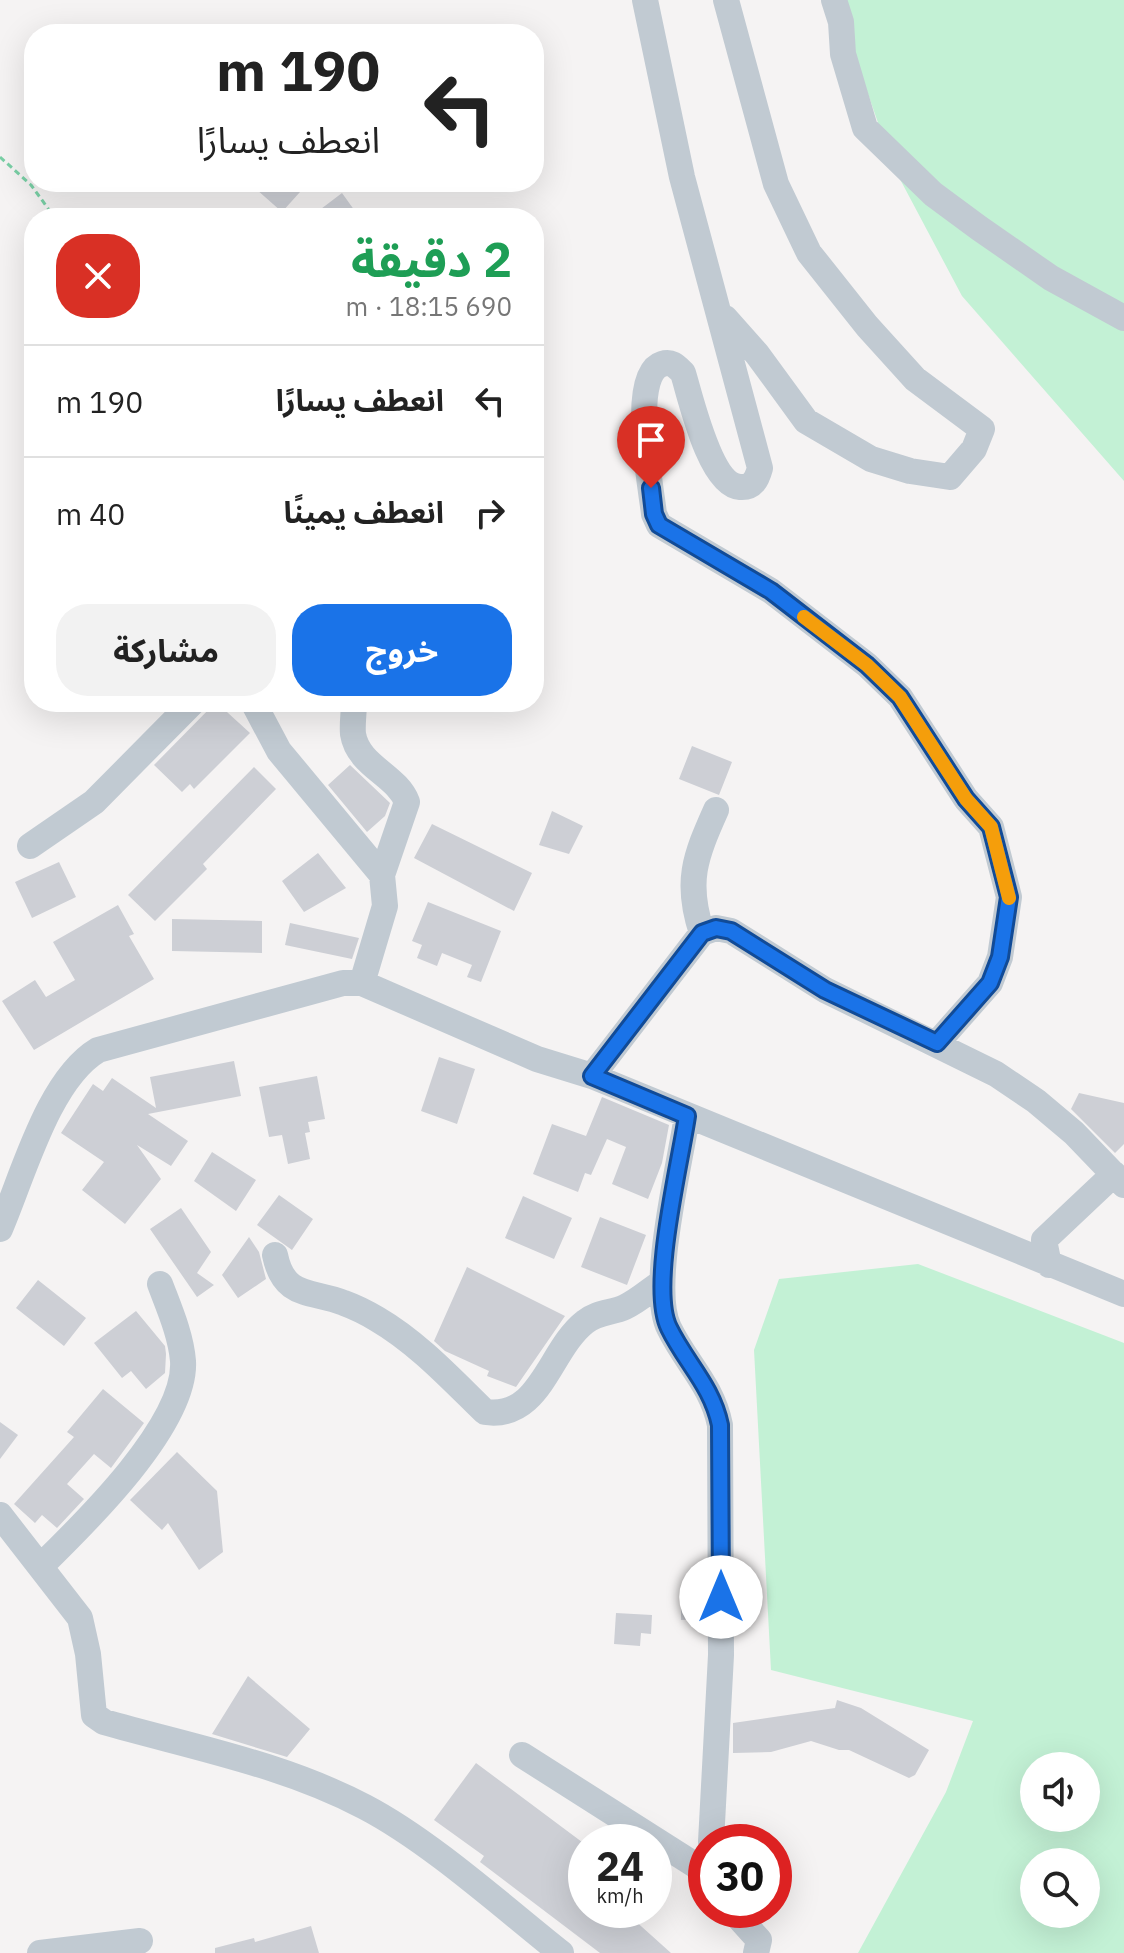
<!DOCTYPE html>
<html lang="ar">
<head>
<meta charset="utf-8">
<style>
  body { margin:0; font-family:"IBM Plex Sans","Noto Sans Arabic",sans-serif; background:#f2f2f2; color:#222; direction:rtl; height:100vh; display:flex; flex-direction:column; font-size:30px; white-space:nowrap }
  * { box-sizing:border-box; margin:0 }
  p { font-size:26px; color:#767676 }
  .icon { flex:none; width:44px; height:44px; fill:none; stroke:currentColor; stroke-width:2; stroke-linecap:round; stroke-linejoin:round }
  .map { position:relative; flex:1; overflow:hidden; direction:ltr }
  .details { position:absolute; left:24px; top:208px; width:520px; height:504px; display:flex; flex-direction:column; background:#fff; border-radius:32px; box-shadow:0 8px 32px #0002; direction:rtl }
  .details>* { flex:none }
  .banner { position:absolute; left:24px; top:24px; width:520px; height:168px; border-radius:32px; box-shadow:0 8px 32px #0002; direction:rtl; background:#fff; color:#222; overflow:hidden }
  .tools { position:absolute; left:1020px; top:1752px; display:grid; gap:16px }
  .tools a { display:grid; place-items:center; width:80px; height:80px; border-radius:50%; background:#fff; box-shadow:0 8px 32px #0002; font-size:40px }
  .speed { position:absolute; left:568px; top:1824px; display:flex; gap:16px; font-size:40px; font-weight:700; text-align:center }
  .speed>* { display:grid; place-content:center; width:104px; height:104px; border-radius:50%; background:#fff; box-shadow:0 8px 32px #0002; line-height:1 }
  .speed small { font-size:20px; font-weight:400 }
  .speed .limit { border:12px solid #d22; background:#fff; color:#111 }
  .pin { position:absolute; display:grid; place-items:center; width:68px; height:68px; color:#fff; margin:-82px -34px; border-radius:50% 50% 50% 0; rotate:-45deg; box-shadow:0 0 8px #0007 }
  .pin .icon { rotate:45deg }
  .me { position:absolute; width:88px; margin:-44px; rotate:0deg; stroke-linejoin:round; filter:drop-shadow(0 0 6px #0008) }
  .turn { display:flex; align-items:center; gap:28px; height:168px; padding:0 32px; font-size:36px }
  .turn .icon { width:104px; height:104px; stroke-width:2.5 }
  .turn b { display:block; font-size:56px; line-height:68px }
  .round { display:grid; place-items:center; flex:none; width:84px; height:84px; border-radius:32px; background:#f2f2f2 }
  .overview { display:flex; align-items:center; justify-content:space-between; height:136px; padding:0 32px }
  h1 { font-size:48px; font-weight:700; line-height:60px; color:#1e9e55 }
  .button { display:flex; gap:16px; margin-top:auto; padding:16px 32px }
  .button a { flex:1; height:92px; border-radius:32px; background:#1a73e8; color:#fff; font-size:32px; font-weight:700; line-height:92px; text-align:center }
  .button a+a { background:#f2f2f2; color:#222 }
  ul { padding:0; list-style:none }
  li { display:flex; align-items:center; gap:24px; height:112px; padding:0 32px; border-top:2px solid #e0e0e0 }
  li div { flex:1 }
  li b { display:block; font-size:30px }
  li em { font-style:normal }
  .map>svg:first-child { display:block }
</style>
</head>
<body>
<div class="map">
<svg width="1124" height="1953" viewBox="0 0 1124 1953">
  <rect width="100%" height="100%" fill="#f5f3f3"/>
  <path fill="#c3f1d5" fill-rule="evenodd" d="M841,0h283v481l-162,-185 -69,-130 -35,-101z
    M918,1264l206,79v610h-266l88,-161 27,-71 -202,-51 -17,-320 25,-71zM1034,1766h52v52h-52zM1034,1862h52v52h-52z"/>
  <path fill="#cdcfd5" d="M248,182h61l-27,30z
    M342,193l18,25h-51z
    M216,702l34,31 -56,56 -4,-5 -8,8 -28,-27z
    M692,746l40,16 -13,33 -40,-16z
    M350,765l40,38 -5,13 -18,16 -39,-47z
    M254,767l22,22 -73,75 4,5 -52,52 -27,-26z
    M552,811l31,15 -14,28 -30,-9z
    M432,824l100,49 -18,38 -100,-53z
    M318,853l28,35 -42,24 -22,-31z
    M59,862l17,35 -44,21 -17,-36z
    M428,902l73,29 -20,51 -14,-5 5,-12 -30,-12 -5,13 -20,-8 5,-13 -10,-4z
    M118,905l16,29 -5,2 25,43 -120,71 -32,-49 33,-21 11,17 29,-17 -22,-38z
    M172,919l90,2v32l-90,-2z
    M290,923l69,15 -7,21 -67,-14z
    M439,1057l36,12 -18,55 -36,-13z
    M234,1061l7,35 -93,18 40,27 -17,25 -34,-21 24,34 -36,45 -43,-34 22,-28 -43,-29 32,-49 10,7 9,-13 44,30 -6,-31z
    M317,1076l8,43 -17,3 2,10 -5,1 5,26 -22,5 -6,-29 -13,2 -10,-50z
    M1079,1093l45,10v41l-9,9 -44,-44z
    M602,1097l67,28 -7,38 -14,36 -36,-15 14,-37 -19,-8 -16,36 -6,-2 -7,19 -45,-18 19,-50 34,12z
    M212,1152l44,28 -20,31 -42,-30z
    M279,1195l34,24 -21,31 -35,-25z
    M523,1196l49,22 -18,41 -49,-21z
    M181,1208l30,44 -14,21 17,12 -17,12 -47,-68z
    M600,1217l46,18 -19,50 -46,-18z
    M249,1237l10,15 7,27 -28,19 -16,-23z
    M467,1267l98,49 -49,71 -29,-11 2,-5 -44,-20 -11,-10z
    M38,1280l48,38 -22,28 -48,-38z
    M136,1311l29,35 1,8 -1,19 -19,16 -15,-18 -9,7 -28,-35z
    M103,1389l41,34 -33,45 -17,-14 -27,30 17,15 -27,29 -15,-13 -7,8 -21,-19 60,-67 -7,-5z
    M0,1422l18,13 -18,24z
    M177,1452l40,39 6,61 -24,18 -31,-47 -6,7 -32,-30z
    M681,1606h24v13l-24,1z
    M616,1613l36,2 -1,19 -10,-1 -1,13 -26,-2z
    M248,1676l62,53 -23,28 -75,-23z
    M837,1700l24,8 68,42 -14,25 -6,3 -60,-28h-10l-28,-9 -40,11 -38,1v-30l102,-15z
    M476,1763l110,82v65h52l-6,8 39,35h-71l-120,-91 4,-6 -50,-36z
    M311,1926l8,27h-104v-5l39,-10 1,4z"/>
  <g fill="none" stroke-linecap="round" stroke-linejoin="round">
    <path stroke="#7ad0a6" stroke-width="3" stroke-dasharray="6 4" stroke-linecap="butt" d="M0,157l31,28 24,33"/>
    <path stroke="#c1cad2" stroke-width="26" d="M645,0l37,177 78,291c-3,11 -7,20 -20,19 -30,-2 -49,-88 -57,-114 -7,-7 -11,-12 -21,-9 -33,10 -11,122 -8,150l5,11 112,66 96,74 33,32 66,102 25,28 18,70 -9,60 -10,26 -53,60
      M834,0l7,22 2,32 22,74 68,66 46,34 72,50 73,40
      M725,318l32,36 49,67 65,38 39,12 40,6 24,-28 8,-20 -67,-50 -48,-53 -58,-73 -33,-69 -50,-184
      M253,702l26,49 103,124
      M354,702c0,10 -2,22 -1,32 5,32 44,41 54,68l-25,73 3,31 -23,77
      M30,846l64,-44 99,-100
      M702,933c-17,-51 -7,-76 14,-123
      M592,1076l110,-143 14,-5 15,3 94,59 171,84 40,27 38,32 50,52
      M687,1116c-7,48 -38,172 -18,212 17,35 43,57 51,97l1,230 -10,187
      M0,1229c23,-53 48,-149 98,-179l245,-67h19l175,76 55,17 532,218
      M275,1255c9,44 36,35 69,48 11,4 23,10 33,16 41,24 74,60 108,93 56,8 64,-62 100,-90 12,-10 27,-9 40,-15 13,-6 25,-17 37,-25
      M1049,1265l-5,-25 70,-66
      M0,1515l80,103 8,36 6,61 10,7c88,25 179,42 261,85 65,34 138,100 196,146
      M41,1566c43,-42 146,-142 142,-205 -2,-26 -14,-53 -23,-77
      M522,1755l184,117
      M732,1910l27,30 -3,13
      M40,1953l100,-12"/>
  </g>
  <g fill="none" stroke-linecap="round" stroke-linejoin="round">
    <g stroke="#114b97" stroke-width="20">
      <path id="route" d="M651,488l3,26 5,11 112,66 96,74 33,32 66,102 25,28 18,70 -9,60 -10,26 -53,60 -112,-53 -94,-59 -15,-3 -14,5 -110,143 95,40c-7,48 -38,172 -18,212 17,35 43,58 51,97l1,172"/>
    </g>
    <use href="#route" stroke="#1a73e8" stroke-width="14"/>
    <path stroke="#f59e0b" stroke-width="14" d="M804,617l63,48 33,32 66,102 25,28 18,71"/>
  </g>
</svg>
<div class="tools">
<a><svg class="icon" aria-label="sound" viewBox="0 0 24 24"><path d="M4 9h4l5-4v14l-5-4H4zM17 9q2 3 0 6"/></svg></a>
<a><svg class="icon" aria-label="search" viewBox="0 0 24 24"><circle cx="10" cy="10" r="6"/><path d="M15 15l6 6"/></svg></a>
</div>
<div class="speed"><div>24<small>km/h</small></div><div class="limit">30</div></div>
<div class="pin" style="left:651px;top:488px;background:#d93025"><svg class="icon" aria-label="arrive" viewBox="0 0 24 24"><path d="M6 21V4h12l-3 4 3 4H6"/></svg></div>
<svg class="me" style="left:721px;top:1597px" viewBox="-20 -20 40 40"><circle r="19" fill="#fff"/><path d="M0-13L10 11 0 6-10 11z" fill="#1a73e8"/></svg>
<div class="banner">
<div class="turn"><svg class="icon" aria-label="left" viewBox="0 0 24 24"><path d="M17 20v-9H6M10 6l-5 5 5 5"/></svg><div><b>190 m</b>انعطف يسارًا</div></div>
</div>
<section class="details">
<div class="overview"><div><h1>2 دقيقة</h1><p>690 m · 18:15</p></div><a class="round" style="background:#d93025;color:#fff"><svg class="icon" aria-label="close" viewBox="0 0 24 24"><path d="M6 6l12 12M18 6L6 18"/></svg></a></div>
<ul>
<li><svg class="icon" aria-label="left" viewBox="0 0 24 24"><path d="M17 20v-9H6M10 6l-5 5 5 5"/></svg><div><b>انعطف يسارًا</b></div><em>190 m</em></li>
<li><svg class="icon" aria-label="right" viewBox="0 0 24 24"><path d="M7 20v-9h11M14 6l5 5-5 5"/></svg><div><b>انعطف يمينًا</b></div><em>40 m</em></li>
</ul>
<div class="button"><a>خروج</a><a>مشاركة</a></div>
</section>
</div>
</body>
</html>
